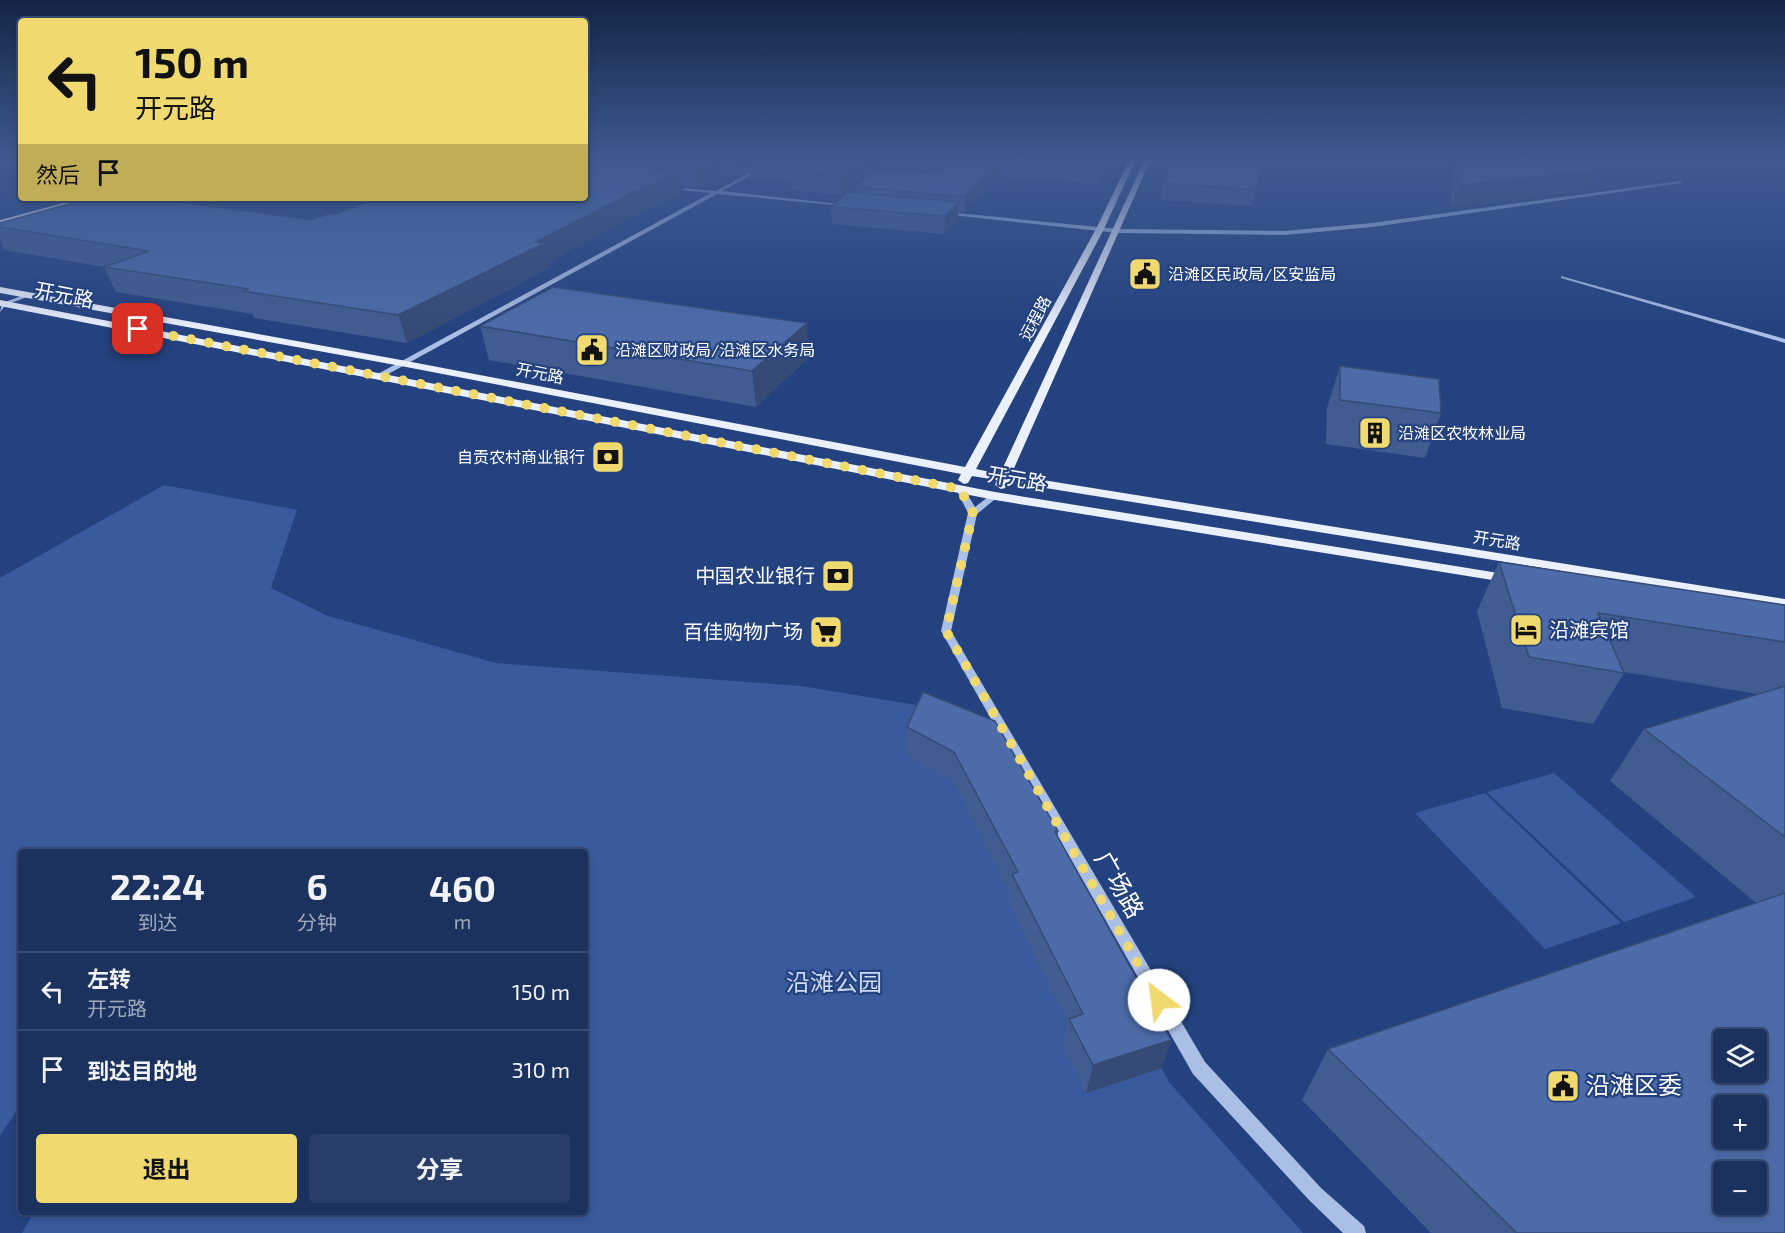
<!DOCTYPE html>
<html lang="zh">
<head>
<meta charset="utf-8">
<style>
  body { margin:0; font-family:"Exo 2","Noto Sans SC",sans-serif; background:#283e68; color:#f1f3f6; height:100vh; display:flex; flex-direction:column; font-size:22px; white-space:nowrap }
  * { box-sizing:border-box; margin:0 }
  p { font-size:20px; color:#a0aabd }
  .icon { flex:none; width:33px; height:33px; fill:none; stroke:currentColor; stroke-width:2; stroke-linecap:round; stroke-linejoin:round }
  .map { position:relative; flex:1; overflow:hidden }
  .panel { position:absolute; left:18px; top:849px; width:570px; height:366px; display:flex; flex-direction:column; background:#1b325f; border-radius:6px; box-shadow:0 3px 9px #0003,0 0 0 2px #394d74 }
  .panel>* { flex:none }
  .banner { position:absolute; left:18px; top:18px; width:570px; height:183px; border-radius:6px; box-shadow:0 3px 9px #0003,0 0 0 2px #394d74; background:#f0d96e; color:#111; overflow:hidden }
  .controls { position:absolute; left:1713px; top:1029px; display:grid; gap:12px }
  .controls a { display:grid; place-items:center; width:54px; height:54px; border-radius:6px; background:#1b325f; box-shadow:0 3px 9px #0003,0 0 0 2px #394d74; font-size:30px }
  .pin { position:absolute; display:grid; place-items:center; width:51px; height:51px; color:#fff; margin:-26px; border-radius:12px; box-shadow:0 3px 9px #0006 }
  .me { position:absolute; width:66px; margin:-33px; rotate:330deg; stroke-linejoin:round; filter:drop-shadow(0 0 4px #0008) }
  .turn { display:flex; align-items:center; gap:21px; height:126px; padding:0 18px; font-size:27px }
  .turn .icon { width:78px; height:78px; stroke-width:2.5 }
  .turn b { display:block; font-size:42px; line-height:51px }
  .then { display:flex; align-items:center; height:57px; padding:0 18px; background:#0003; gap:12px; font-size:22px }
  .eta { display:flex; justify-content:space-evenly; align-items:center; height:102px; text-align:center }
  .eta b { font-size:36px; font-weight:700; line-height:42px }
  .button { display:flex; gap:12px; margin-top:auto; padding:12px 18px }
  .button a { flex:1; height:69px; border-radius:6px; background:#f0d96e; color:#111; font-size:24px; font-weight:700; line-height:69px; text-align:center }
  .button a+a { background:#283e68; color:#f1f3f6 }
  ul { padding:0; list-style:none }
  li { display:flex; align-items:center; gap:18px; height:78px; padding:0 18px; border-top:2px solid #394d74 }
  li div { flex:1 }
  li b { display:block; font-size:22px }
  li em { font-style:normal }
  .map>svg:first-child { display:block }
</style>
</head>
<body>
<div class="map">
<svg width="1785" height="1233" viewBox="0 0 1785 1233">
  <rect width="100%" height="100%" fill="#24427f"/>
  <path fill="#395a9d" d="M164,485l133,25 -26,78 57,28 168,47 305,23 170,28 22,36 176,332 134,151h-1281l12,-21h551v-360h-564v252l-21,32v-558z
    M1554,773l142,124 -72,25 -137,-130z
    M1485,793l136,130 -76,26 -130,-136z"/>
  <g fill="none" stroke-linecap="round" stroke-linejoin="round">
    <path fill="#aabfe6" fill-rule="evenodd" d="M775,159h5l-58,32 127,14 -2,1 -130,-12 -336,184 -7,-2 337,-183 -39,-4 -2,-2 46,4z
      M1680,181l2,2 -310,44 -88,8 -166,-2 -175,-19 3,-2 172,17 166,2 88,-8z
      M1561,276l224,63v4l-224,-65z
      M27,294l5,1 -26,10 -6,7 2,-9z
      M960,486l4,3 11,18 17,-13h6l1,2 -22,18 -26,117 254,431 116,126 43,38 2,7h-23l-34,-33 -116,-126 -252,-443 27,-118 -12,-24z"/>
    <path fill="#ebf0fd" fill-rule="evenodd" d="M1130,159h6l-32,70 -128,240 24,5 145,-315h6l-140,316 774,124v8l-777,-125 -3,6 -4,1 -6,-4 2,-5 -25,-4 -4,7 -4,1 -6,-4 3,-6 -560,-108 -401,-73v-6l401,73 564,107 131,-238z
      M82,198h11l-93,26v-4z
      M0,300l995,192 516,83 7,4 -7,4 -516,-83 -995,-194z"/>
  </g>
  <path fill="#415c90" d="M585,159h306l-15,11 60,4 17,-15h161l-16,25 -99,-8 -34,36h-7v8l-14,14 -112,-10 -1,-17 24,-14v-6l11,-10 -25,18 -49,-5v-8l-41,-4 -1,-8 -12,6 -13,-1 -28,12 -14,-1 1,7 -49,22 -86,47 2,5 -144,76 -153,-25 -1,-4 -137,-22 -12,-25 -99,-17 -5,-10v-17l311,-3z
    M1264,159l-12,47 -92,-6 3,-17z
    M1457,159h109l22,32 -136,16 -1,-29z
    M480,326l329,31 -53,50 -267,-47z
    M1340,366l101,47 -16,45 -99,-14 1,-36z
    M1499,562l286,43v628h-354l-129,-133 26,-51 428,-146 -146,-122 34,-52 113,-35 -133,-22v1l-31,51 -91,-16 -25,-97z
    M923,692l135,139v6l104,231 -76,25 -23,-45 5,-24 -59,-121 1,-9 -57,-113 -46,-24v-30z"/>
  <path fill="#354b76" d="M712,159h12l1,16 -28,12 -2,-21z
    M736,159h13l1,11 -12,6z
    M862,159h29l-50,36 -1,-21z
    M1107,159h7l-16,25 2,-14z
    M1264,159l-12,47 3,-16z
    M1000,162l-1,14 -34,36v-15z
    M1597,170l-9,21 -136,16 7,-22z
    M681,172l3,21 -49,22 -86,47 2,5 -144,76 -9,-28 138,-73 95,-49z
    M959,202l-1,18 -14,14 1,-18z
    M807,323l2,34 -53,50 -4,-36z
    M1171,1040l-9,28 -76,25 7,-28z"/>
  <path fill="#4c6ba8" stroke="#354b76" stroke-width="1.5" fill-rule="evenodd" d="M585,159h40l25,10 31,3 -50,21 -95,49 9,1 -147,72 -155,-24 6,-2 -145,-22 45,-16 -149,-24v-4l91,-25h57l163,22 17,-6 6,1 45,-17h206z
    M645,159h67l-17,7 -40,-3z
    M766,159h96l-22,15 -49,-5 10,-6z
    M953,159h154l-7,11 -100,-8 -35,35 -110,-10 19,-17 62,4z
    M1174,159h90l-9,31 -92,-7z
    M1458,159h108l31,3v8l-138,15z
    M847,192l112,10 -14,14 -114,-9z
    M553,287l254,36 -55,48 -272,-45z
    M1340,366l99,13 2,34 -101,-13z
    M1499,562l286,43v37l-187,-29 26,60 -95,-16z
    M1785,686v151l-141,-108z
    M923,692l72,29 63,110 -3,1 116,208 -78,25 -24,-46 14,-5 -71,-140 6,-2 -64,-120 -47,-25z
    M1785,893v340h-268l-189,-184zM1724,1040h32v32h-32zM1724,1106h32v32h-32zM1724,1172h32v32h-32z"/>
  <linearGradient id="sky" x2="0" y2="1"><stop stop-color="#142446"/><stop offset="0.48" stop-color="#3f5a90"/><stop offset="1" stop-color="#3f5a90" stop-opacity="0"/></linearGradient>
  <rect width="1785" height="332" fill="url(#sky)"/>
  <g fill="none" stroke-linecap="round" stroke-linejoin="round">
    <path stroke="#f0d96e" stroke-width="10" stroke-dasharray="0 18" d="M138,329l822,160 13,24 -27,118 213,369"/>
  </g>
  <defs>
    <g id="civic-square" transform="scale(1.725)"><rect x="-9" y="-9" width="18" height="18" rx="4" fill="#f0d96e" stroke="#24427f"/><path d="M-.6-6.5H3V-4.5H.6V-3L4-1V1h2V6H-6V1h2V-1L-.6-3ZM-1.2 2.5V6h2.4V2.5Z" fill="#111"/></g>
    <g id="building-square" transform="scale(1.725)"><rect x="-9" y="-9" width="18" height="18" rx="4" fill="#f0d96e" stroke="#24427f"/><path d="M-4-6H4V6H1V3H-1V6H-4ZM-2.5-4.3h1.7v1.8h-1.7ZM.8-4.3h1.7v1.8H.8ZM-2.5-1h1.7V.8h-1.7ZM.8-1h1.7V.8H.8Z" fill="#111"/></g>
    <g id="bank-square" transform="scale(1.725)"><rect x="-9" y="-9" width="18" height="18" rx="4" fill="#f0d96e" stroke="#24427f"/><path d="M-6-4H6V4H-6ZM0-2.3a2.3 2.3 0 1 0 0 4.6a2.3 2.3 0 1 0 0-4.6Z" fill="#111"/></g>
    <g id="hotel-square" transform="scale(1.725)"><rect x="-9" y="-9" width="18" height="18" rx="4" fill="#f0d96e" stroke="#24427f"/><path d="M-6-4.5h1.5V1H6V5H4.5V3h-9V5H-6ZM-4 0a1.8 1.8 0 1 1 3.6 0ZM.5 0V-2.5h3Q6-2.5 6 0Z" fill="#111"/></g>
    <g id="supermarket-square" transform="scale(1.725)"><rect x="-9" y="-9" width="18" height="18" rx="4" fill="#f0d96e" stroke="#24427f"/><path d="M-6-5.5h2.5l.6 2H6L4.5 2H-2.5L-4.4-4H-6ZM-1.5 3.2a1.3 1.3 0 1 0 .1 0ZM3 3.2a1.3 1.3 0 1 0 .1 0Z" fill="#111"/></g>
  </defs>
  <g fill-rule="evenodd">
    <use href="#civic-square" x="1145" y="274"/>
    <use href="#civic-square" x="592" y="350"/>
    <use href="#building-square" x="1375" y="433"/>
    <use href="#bank-square" x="608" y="457"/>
    <use href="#bank-square" x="838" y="576"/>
    <use href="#hotel-square" x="1526" y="630"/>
    <use href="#supermarket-square" x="826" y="632"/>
    <use href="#civic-square" x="1563" y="1086"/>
  </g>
  <g text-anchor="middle" stroke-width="4.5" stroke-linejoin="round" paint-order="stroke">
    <g font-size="16" fill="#fff" stroke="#24427f" text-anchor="start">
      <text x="1168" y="280">沿滩区民政局/区安监局</text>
      <text x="615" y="356">沿滩区财政局/沿滩区水务局</text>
      <text x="1398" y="439">沿滩区农牧林业局</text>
      <text x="585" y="463" text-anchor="end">自贡农村商业银行</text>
    </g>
    <g font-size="16" fill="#fff" stroke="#24427f">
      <text transform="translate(1035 318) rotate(-62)" y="6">远程路</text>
      <text transform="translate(540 373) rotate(11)" y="6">开元路</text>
      <text transform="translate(1497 540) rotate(9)" y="6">开元路</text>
    </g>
    <g font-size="20" fill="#fff" stroke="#24427f">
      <text transform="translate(64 295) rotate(11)" y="7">开元路</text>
      <text transform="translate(1017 479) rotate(10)" y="7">开元路</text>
    </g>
    <g font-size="20" fill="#fff" stroke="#24427f" text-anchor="end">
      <text x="815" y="583">中国农业银行</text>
      <text x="1549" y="637" text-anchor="start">沿滩宾馆</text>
      <text x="803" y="639">百佳购物广场</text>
    </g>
    <g font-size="24" fill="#fff" stroke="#24427f">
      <text transform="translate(1119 885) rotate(60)" y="8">广场路</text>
    </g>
    <g font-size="24" fill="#cedbf5" stroke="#24427f">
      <text x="834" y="991">沿滩公园</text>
    </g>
    <g font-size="24" fill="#fff" stroke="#24427f" text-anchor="start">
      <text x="1586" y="1094">沿滩区委</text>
    </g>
  </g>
</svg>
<div class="controls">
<a><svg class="icon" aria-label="layers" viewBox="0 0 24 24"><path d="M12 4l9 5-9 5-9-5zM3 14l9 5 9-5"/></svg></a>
<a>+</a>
<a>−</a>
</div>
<div class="pin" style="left:138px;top:329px;background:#d93025"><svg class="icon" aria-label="arrive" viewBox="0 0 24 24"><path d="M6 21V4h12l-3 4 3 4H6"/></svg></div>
<svg class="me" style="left:1159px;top:1000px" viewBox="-20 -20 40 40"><circle r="19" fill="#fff"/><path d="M0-13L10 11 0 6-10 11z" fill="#f0d96e"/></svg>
<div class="banner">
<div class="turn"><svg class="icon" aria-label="left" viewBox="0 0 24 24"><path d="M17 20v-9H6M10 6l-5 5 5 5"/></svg><div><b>150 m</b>开元路</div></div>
<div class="then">然后<svg class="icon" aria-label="arrive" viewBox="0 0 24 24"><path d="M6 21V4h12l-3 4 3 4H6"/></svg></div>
</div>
<section class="panel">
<div class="eta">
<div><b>22:24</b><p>到达</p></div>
<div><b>6</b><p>分钟</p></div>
<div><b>460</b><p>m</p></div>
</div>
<ul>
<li><svg class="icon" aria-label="left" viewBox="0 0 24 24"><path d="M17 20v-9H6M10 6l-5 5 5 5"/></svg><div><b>左转</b><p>开元路</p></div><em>150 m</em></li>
<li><svg class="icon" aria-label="arrive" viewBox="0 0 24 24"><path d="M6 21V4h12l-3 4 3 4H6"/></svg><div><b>到达目的地</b></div><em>310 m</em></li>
</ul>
<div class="button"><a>退出</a><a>分享</a></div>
</section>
</div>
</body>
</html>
